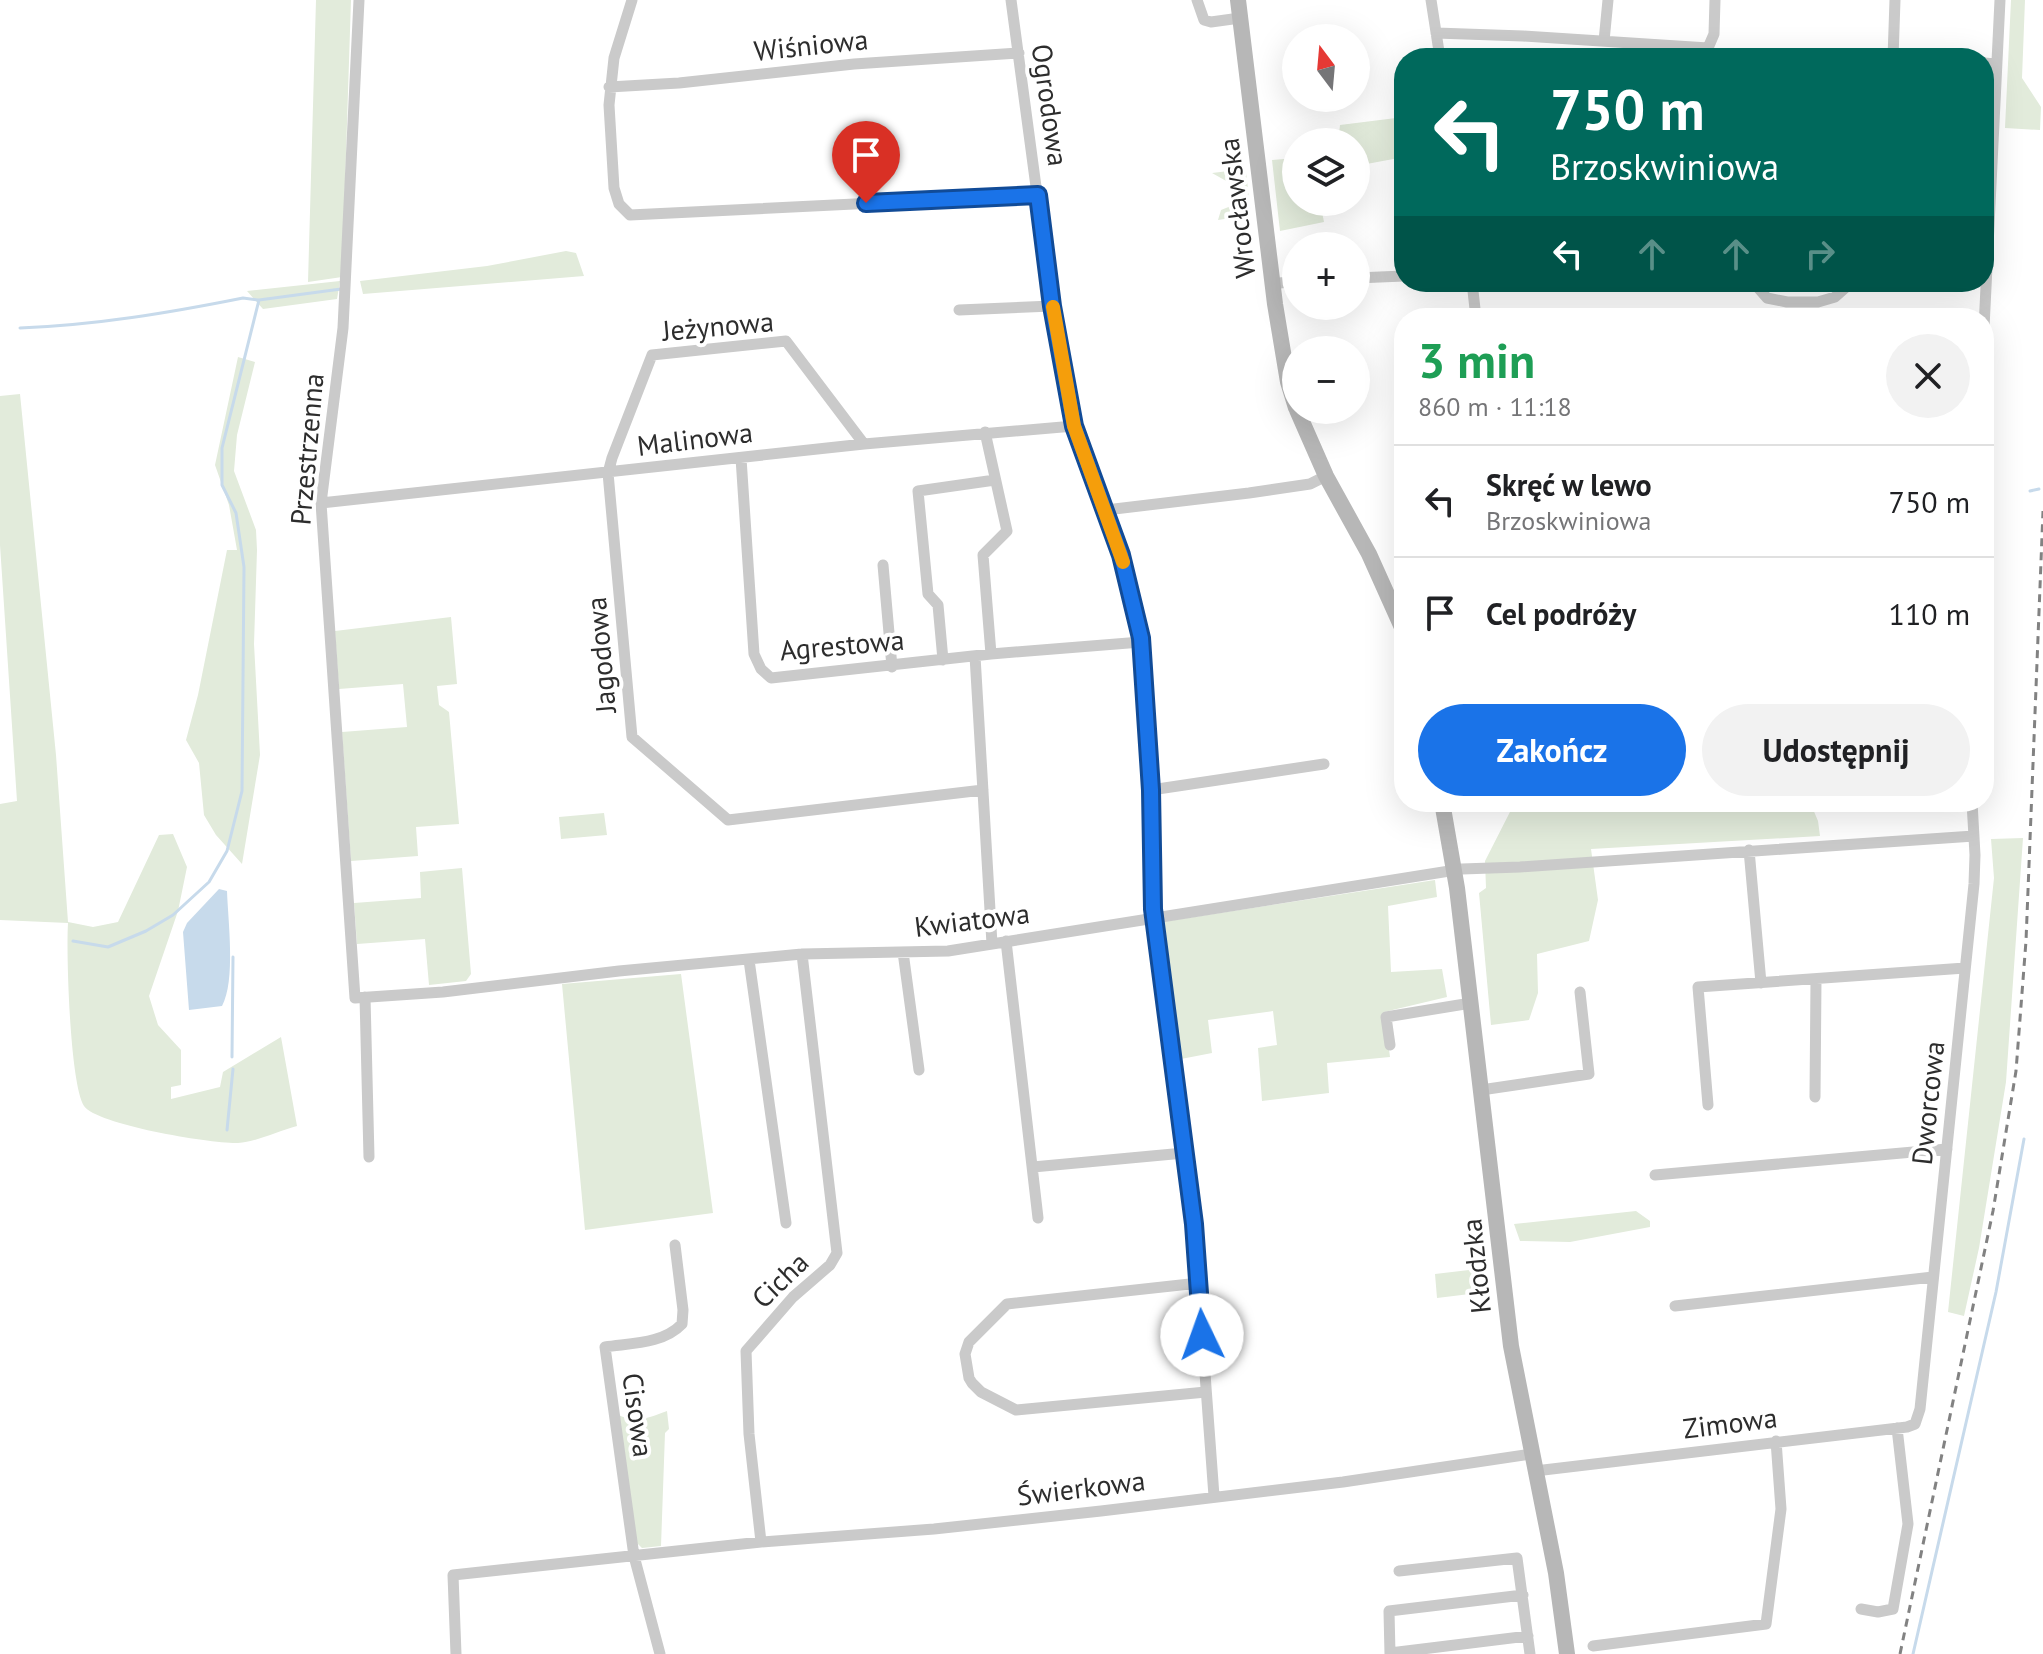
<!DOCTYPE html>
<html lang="pl">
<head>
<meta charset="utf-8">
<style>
  body { margin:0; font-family:"PT Sans",sans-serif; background:#f2f2f2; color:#202124; height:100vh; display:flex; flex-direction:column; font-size:30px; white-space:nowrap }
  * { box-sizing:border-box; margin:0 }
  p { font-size:26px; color:#757577 }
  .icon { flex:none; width:44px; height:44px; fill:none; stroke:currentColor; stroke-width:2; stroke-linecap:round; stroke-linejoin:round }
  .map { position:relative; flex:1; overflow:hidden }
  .panel { position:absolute; left:1394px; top:308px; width:600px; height:504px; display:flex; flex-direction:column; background:#fff; border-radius:32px; box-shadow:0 8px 32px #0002 }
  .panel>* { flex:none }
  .guide { position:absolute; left:1394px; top:48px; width:600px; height:244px; border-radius:32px; box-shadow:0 8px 32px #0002; background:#00695c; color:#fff; overflow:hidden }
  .needle { width:52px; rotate:344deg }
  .buttons { position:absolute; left:1282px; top:24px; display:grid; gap:16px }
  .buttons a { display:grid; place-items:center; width:88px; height:88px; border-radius:50%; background:#fff; box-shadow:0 8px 32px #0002; font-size:40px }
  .pin { position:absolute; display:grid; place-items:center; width:68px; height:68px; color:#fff; margin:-82px -34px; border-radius:50% 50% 50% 0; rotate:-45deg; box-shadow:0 0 8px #0007 }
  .pin .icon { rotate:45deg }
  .me { position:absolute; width:88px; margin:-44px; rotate:357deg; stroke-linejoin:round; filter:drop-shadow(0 0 6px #0008) }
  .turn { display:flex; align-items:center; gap:28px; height:168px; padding:0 24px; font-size:36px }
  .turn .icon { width:104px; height:104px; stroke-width:2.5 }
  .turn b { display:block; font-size:56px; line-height:68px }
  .lanes { display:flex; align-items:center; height:76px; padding:0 24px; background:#0003; justify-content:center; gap:40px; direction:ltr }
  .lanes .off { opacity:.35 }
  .round { display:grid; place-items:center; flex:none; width:84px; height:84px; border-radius:42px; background:#f2f2f2 }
  .head { display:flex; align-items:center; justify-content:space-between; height:136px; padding:0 24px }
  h1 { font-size:48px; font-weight:800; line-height:60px; color:#1e9e55 }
  .button { display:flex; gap:16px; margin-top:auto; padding:16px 24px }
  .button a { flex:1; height:92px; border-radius:48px; background:#1a73e8; color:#fff; font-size:32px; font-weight:800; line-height:92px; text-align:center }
  .button a+a { background:#f2f2f2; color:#202124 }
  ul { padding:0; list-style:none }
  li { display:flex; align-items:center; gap:24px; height:112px; padding:0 24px; border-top:2px solid #e0e0e0 }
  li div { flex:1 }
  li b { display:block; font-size:30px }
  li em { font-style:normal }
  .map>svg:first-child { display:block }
</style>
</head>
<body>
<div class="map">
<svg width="2043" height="1654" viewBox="0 0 2043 1654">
  <rect width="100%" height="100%" fill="#fff"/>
  <path fill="#e2ebdb" d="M316,0h35l-9,277 -34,5z
    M2011,0h14l-3,78 19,29 -1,23 -35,-2z
    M1404,117v40l-48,9v-24h-18l2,-17z
    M1296,158v44h24l4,20 -44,9 -8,-71z
    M1237,170l9,2 5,43 -33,5 3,-10 10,-4 -3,-24 -16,-9z
    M566,251l10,2 8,23 -221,18 -3,-13 127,-15z
    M340,281l-3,18 -74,10 -16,-18z
    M238,357l17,5 -18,73 -3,36 22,59 1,20 -3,94 6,111 -18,109 -26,-29 -12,-20 -5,-52 -13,-23 12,-45 29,-145h10l-8,-45 -14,-40z
    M20,394l36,361 12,167 25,5 25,-5 41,-87 14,-1 14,33 -9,44 -29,85 9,29 23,25v35l-10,2v12l49,-12 3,-15 58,-35 16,89c-19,5 -41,16 -59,17 -25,1 -141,-18 -154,-37 -14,-22 -18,-152 -16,-183l-68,-3v-116l17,-3 -17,-256v-149z
    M451,617l6,67 -20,2 2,19 10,7 10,112 -43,3 2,29 -67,5 -9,-129 65,-5 -4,-43 -64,5 -4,-58z
    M1549,802h261l8,19 2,15 -229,13 7,51 -9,41 -52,13 1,39 -9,27 -38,5 -12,-132 7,-5 -1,-27 27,-53z
    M604,813l3,22 -46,4 -2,-22z
    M2023,838l-17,244 -27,166 -15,68 -16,-4 46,-434 -3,-39z
    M462,868l9,106 -5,7 -37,4 -4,-46 -68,5 -3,-41 67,-5 -1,-26z
    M1435,880l2,17 -49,9 3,66 51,-3 5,28 -63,15 6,45 -63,6 2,30 -67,8 -4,-53 19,-3 -4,-34 -65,9 4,33 -31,6 -26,-136z
    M681,974l32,239 -128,17 -23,-246z
    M1636,1211l14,10v6l-80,15 -50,-1 -6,-17z
    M1486,1268l2,20 -10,5 -41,5 -2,-24z
    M667,1411l2,18 -4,4 -4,113 -19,2 -7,-7 -18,-127c17,10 32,4 50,-3z"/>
  <path fill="#c7daeb" d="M219,889l8,2c1,30 9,90 -5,115l-33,4 -6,-78 4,-9z"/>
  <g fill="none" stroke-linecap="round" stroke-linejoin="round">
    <path stroke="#c7daeb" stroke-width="3" d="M20,328c76,-3 148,-15 223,-30l15,2
      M2030,491l9,-2
      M73,941l35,6 38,-16 27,-16 36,-33 18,-31 15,-60 2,-224 -8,-54 -14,-28v-37l37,-148 82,-11
      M232,1057l1,-100
      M227,1130l6,-61
      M1913,1654l83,-362 28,-153"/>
    <path stroke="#cacaca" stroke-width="11" d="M359,0l-16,328 -22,175 34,495 88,-6 176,-21 183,-17 146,-3 514,-82 58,-2 454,-31
      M632,0l-18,58 -5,47 5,83 5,16 11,11 408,-20
      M1011,0l41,306 22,120 47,129 20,87 10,148 3,127 40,307 20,272
      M1197,0l7,20 7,2 29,-4
      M1431,0l9,58
      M1436,33l87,3 185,12 5,10
      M1604,41l4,-41
      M1708,48l6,-14 1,-34
      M1893,58l2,-58
      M1984,63l12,1
      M609,87l70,-4 175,-19 165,-11
      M1356,278l48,-2
      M1472,282l4,36
      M1753,282l14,16 20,4h31l17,-5 17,-15
      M1272,284l24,-3
      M959,310l93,-4
      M1984,328l16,-328
      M985,432l22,99 -24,24 8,99
      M864,444l-78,-103 -134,14 -40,103 -4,15 24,264 96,83 255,-30
      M741,458l13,196 7,15 10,9 220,-24 150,-12
      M321,503l543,-59 210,-18
      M1106,510l143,-17 61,-9 16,-8
      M883,565l9,102
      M975,656l17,288
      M943,660l-5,-55 -10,-11 -10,-103 77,-11
      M1151,790l173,-26
      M1749,850l12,133
      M1006,941l32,277
      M903,952l16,118
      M749,960l37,263
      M365,997l4,160
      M1390,1045l-4,-28 85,-14
      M1481,1090l108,-16 -9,-82
      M1815,1097l1,-117
      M1708,1105l-10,-118 267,-19
      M1033,1167l151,-14
      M1655,1175l292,-26
      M1199,1283l-192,21 -38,38 -4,12 4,24 3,5 9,9 35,18 190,-18
      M1675,1306l258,-29
      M1535,1471l372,-44 8,-3 5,-15 54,-525 1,-29 -3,-53
      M761,1542l-12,-108 -3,-83 47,-54 37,-32 7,-12 -35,-299
      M1399,1571l118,-13 13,96
      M1861,1609l17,3 15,-3 15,-85 -11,-96
      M1593,1646l173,-22 15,-115 -5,-68
      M1390,1653l138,-17
      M456,1654l-3,-79 308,-33 173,-13 167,-18 242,-29 188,-28
      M660,1654l-26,-98 -29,-209c26,-4 58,-3 77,-23l1,-14 -8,-65
      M1390,1654l-1,-43 134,-16"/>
    <path stroke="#b7b7b7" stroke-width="16" d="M1238,0l37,304 13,78 8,26
      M1297,410l29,66 43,78 35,78
      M1442,802l15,86 54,458 45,227 11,81"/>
    <path stroke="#828282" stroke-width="3" stroke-dasharray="8 6" stroke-linecap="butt" d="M1900,1654l93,-443 23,-140 10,-130 17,-430"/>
  </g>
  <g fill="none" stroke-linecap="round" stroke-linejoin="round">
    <g stroke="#114b97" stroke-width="20">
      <path id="route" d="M866,203l172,-8 14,111 22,120 47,129 20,83 10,152 2,119 41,315 8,111"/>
    </g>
    <use href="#route" stroke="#1a73e8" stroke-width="14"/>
    <path stroke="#f59e0b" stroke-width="14" d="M1053,307l21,119 49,136"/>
  </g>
  <g text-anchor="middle" stroke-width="8" stroke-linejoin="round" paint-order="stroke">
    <g font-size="28" fill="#2d2d2d" stroke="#fff">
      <text transform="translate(811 45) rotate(-6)" y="10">Wiśniowa</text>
      <text transform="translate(1050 105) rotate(82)" y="10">Ogrodowa</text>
      <text transform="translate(1237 208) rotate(-97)" y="10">Wrocławska</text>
      <text transform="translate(718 326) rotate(-5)" y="10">Jeżynowa</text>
      <text transform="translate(695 439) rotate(-7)" y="10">Malinowa</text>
      <text transform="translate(307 449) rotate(-85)" y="10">Przestrzenna</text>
      <text transform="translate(842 645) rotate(-5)" y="10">Agrestowa</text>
      <text transform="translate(601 655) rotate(-95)" y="10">Jagodowa</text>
      <text transform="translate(972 920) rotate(-7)" y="10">Kwiatowa</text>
      <text transform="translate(1928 1103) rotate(-84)" y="10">Dworcowa</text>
      <text transform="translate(1476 1266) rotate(-96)" y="10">Kłodzka</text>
      <text transform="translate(780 1280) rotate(-44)" y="10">Cicha</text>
      <text transform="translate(638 1415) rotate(82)" y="10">Cisowa</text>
      <text transform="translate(1730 1423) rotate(-7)" y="10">Zimowa</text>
      <text transform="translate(1081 1488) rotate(-7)" y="10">Świerkowa</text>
    </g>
  </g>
</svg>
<div class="buttons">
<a><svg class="needle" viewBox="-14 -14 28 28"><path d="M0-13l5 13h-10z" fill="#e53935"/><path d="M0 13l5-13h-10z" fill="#757577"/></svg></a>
<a><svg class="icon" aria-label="layers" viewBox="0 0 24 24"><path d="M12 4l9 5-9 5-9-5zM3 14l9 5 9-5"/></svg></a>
<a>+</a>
<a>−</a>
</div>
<div class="pin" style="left:866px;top:203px;background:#d93025"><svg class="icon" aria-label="arrive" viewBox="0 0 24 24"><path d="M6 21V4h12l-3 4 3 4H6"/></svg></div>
<svg class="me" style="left:1202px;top:1335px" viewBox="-20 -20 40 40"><circle r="19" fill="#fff"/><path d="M0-13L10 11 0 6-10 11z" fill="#1a73e8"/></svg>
<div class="guide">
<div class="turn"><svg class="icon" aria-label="left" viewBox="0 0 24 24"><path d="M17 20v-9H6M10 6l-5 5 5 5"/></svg><div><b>750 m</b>Brzoskwiniowa</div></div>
<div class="lanes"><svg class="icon" aria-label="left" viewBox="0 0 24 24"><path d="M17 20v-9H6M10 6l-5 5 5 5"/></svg><svg class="icon off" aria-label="ahead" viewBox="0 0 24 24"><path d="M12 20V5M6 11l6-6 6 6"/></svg><svg class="icon off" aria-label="ahead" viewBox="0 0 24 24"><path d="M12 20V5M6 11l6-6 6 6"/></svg><svg class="icon off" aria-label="right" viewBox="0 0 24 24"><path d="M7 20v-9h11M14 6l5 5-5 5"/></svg></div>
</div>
<section class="panel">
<div class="head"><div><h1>3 min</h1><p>860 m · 11:18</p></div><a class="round"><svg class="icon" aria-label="close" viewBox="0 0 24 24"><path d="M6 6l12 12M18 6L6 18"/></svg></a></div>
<ul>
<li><svg class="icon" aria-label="left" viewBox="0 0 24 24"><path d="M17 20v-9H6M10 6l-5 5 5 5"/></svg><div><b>Skręć w lewo</b><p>Brzoskwiniowa</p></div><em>750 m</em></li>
<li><svg class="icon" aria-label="arrive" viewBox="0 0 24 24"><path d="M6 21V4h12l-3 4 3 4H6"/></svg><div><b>Cel podróży</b></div><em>110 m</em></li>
</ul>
<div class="button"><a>Zakończ</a><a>Udostępnij</a></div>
</section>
</div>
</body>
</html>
